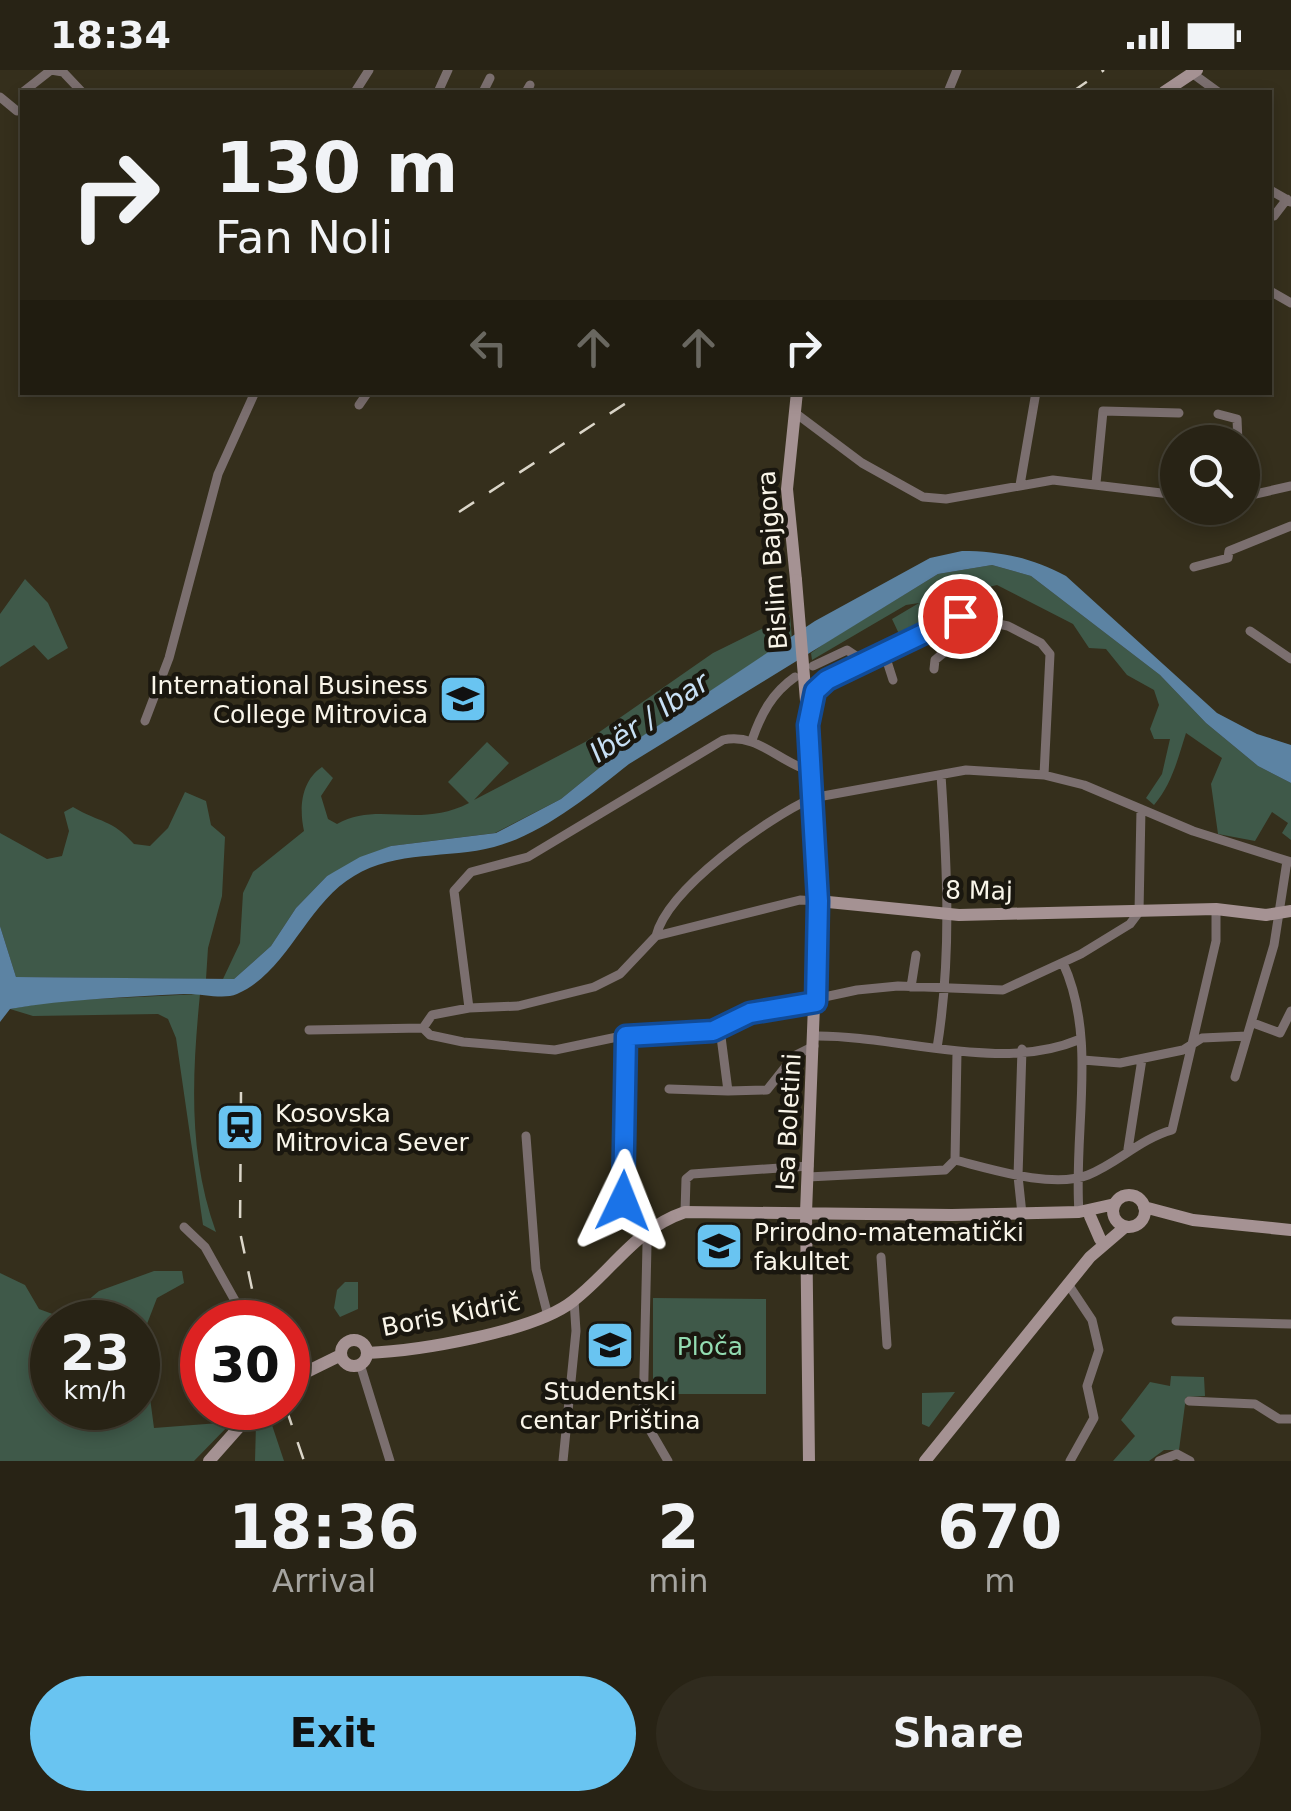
<!DOCTYPE html>
<html lang="en">
<head>
<meta charset="utf-8">
<style>
  body { margin:0; font-family:"DejaVu Sans",sans-serif; background:#302b1e; color:#f1f3f6; height:100vh; display:flex; flex-direction:column; font-size:38px; white-space:nowrap }
  * { box-sizing:border-box; margin:0 }
  p { font-size:32px; color:#a5a4a0 }
  .icon { flex:none; width:55px; height:55px; fill:none; stroke:currentColor; stroke-width:2; stroke-linecap:round; stroke-linejoin:round }
  .map { position:relative; height:1391px; overflow:hidden }
  .panel { display:flex; flex-direction:column; background:#282315; flex:1 }
  .panel>* { flex:none }
  .banner { position:absolute; left:20px; top:20px; width:1252px; height:305px; border-radius:0px; box-shadow:0 5px 15px #0003,0 0 0 2px #444034; background:#282315; color:#f1f3f6; overflow:hidden }
  .fabs { position:absolute; left:1160px; top:355px; display:grid; gap:20px }
  .fabs a { display:grid; place-items:center; width:100px; height:100px; border-radius:50%; background:#282315; box-shadow:0 5px 15px #0003,0 0 0 2px #444034; font-size:50px }
  .speed { position:absolute; left:30px; top:1230px; display:flex; gap:20px; font-size:50px; font-weight:700; text-align:center }
  .speed>* { display:grid; place-content:center; width:130px; height:130px; border-radius:50%; background:#282315; box-shadow:0 5px 15px #0003,0 0 0 2px #444034; line-height:1 }
  .speed small { font-size:25px; font-weight:400 }
  .speed .limit { border:15px solid #d22; background:#fff; color:#111 }
  .pin { position:absolute; display:grid; place-items:center; width:85px; height:85px; color:#fff; margin:-42px; border:5px solid #fff; border-radius:50%; box-shadow:0 2px 10px #0007 }
  .me { position:absolute; width:110px; margin:-55px; rotate:2deg; stroke-linejoin:round; filter:drop-shadow(0 0 8px #0008) }
  .turn { display:flex; align-items:center; gap:35px; height:210px; padding:0 30px; font-size:45px }
  .turn .icon { width:130px; height:130px; stroke-width:2.5 }
  .turn b { display:block; font-size:70px; line-height:85px }
  .lanes { display:flex; align-items:center; height:95px; padding:0 30px; background:#0003; justify-content:center; gap:50px; direction:ltr }
  .lanes .off { opacity:.35 }
  .eta { display:flex; justify-content:space-evenly; align-items:center; height:170px; text-align:center }
  .eta b { font-size:60px; font-weight:700; line-height:70px }
  .cta { display:flex; gap:20px; margin-top:auto; padding:20px 30px }
  .cta a { flex:1; height:115px; border-radius:60px; background:#69c4f1; color:#111; font-size:40px; font-weight:700; line-height:115px; text-align:center }
  .cta a+a { background:#302b1e; color:#f1f3f6 }
  .status { display:flex; justify-content:space-between; align-items:center; height:70px; padding:0 50px; background:#282315; direction:ltr }
  .status svg { height:28px; fill:currentColor }
  .map>svg:first-child { display:block }
</style>
</head>
<body>
<div class="status"><b>18:34</b><svg viewBox="0 0 49 12"><path d="M0 12V9h3v3zM5 12V6h3v6zM10 12V3h3v9zM15 12V0h3v12zM26 1h20v11H26zM47 4h2v5h-2z"/></svg></div>
<div class="map">
<svg width="1291" height="1391" viewBox="0 0 1291 1391">
  <rect width="100%" height="100%" fill="#352f1c"/>
  <path fill="#3f5949" fill-rule="evenodd" d="M992,495l39,11 129,99 46,48 52,43 33,17v57l-9,-7 6,-10 -16,-11 -17,29 -37,-7 -7,-50 11,-26 -36,-25c-8,25 -14,51 -32,72l-8,-7 16,-24 8,-35h-16l-4,-10 9,-24 -5,-15 -27,-15 -21,-26 -17,-1 -16,-24 -76,-39 -75,18 7,18 -29,15 -8,-17 27,-16 -13,2 -94,55 -1,-7 14,-10 113,-69z
    M25,509l23,24 20,45 -20,12 -14,-15 -34,22v-53z
    M790,545l2,24 -172,112 -59,48 -66,34 -104,13 -64,30 -31,32 -25,38 -37,33h-11l17,-36 3,-50 10,-21 51,-41c-5,-23 -3,-50 18,-64l11,11 -12,18 7,23 9,5c40,-23 82,5 132,-21l-21,-21 39,-40 22,21 -35,37 111,-58 128,-89z
    M185,722l21,9 5,24 14,12 -3,59 -14,52 -2,31 -190,-2 -16,-51v-93l47,26 15,-3 7,-25 -5,-19 9,-5c27,16 39,12 61,37l16,2 18,-18z
    M200,924c-8,82 -12,160 16,238l-13,-7 -27,-187 -8,-19 -10,-5 -125,2 -23,-7 45,-8z
    M154,1201h28l2,12 -27,15 -15,39 12,91 78,-6 -38,39h-194v-188l25,12 14,24 19,7 22,-9 19,-16zM52,1252h86v86h-86z
    M345,1212h13v27l-18,8 -6,-9 3,-18z
    M653,1228l113,1v95h-113z
    M1171,1306l33,1 1,19 -19,1 -7,53h-15l-15,11h-36l22,-25 -14,-16 29,-38 20,4z
    M955,1322l-26,35 -7,-3v-31z
    M269,1346l15,45h-29l1,-38z"/>
  <path fill="#5c83a3" d="M962,481c38,0 70,7 104,25l151,137 40,21 34,11v38l-33,-17 -52,-43 -46,-48 -129,-99 -39,-11 -54,9 -309,190c-39,31 -86,70 -135,83 -46,12 -98,3 -140,29 -48,28 -66,96 -117,118 -14,6 -37,-1 -53,0 -58,3 -116,5 -174,15l-10,13v-96l16,51 218,2 37,-33 25,-38 31,-32 33,-19 31,-11 105,-13 65,-34 59,-48 195,-130 115,-63z"/>
  <g fill="none" stroke-linecap="round" stroke-linejoin="round">
    <path stroke="#7b6f6f" stroke-width="9" d="M51,0l12,2 19,20
      M1192,3l26,19
      M23,22l28,-22
      M355,22l14,-22
      M438,22l10,-22
      M483,22l7,-14
      M526,22l4,-7
      M948,22l9,-22
      M0,27l17,14
      M1270,120l21,12
      M1274,146l13,-17
      M1270,221l21,12
      M359,335l9,-13
      M794,342l68,51 61,34 23,2 107,-19 125,15
      M1218,344l19,5 1,23
      M1096,413l7,-72 76,2
      M1020,415l16,-93
      M1242,427l49,-11
      M1194,497l34,-9 1,-7 62,-25
      M1250,561l41,28
      M885,585l8,25
      M813,596l34,-16 18,12
      M934,599l1,-9 12,-10 -3,-25
      M809,641l6,-20 12,-11 133,-64 48,10 33,17 9,11 -6,121
      M145,651l24,-63 49,-184 37,-82
      M752,670c9,-26 20,-47 43,-63
      M656,866c12,-48 112,-118 156,-138l154,-28 78,5 40,10 109,46 98,31
      M1063,893c35,76 10,168 16,249
      M911,917l5,-32
      M469,938l-15,-117 17,-19 57,-15 195,-117c33,-8 56,22 87,31
      M1253,953l27,10 11,-22
      M423,958l7,7 33,7 92,8 67,-14 91,-5 37,-18 107,-23 41,-4 105,4 78,-36 49,-30 9,-12 2,-103
      M423,958l9,-13 37,-7 49,-2 76,-19 26,-13 36,-38 144,-36 18,1
      M720,959l8,62 39,-1 27,-34 20,-10
      M309,960l114,-2
      M626,965l-3,166 23,29 1,15 -4,173 25,43
      M815,966c83,-1 184,37 263,4
      M937,978c15,-91 10,-182 4,-273
      M1083,990l37,3 63,-13 19,-12 45,-2
      M1235,1007l39,-132 13,-84
      M669,1019l59,2
      M526,1066l10,133 12,47
      M1128,1079l14,-90
      M955,1090c36,9 98,29 133,15 30,-12 52,-36 84,-45l44,-189v-32
      M955,1090l2,-108
      M808,1107l137,-7 10,-10
      M685,1142l1,-33 6,-5 117,-8
      M1022,1144l-4,-38 4,-127
      M184,1157l21,20 42,75
      M881,1187l6,88
      M1068,1214l24,36 7,30 -12,36 7,32 -24,43
      M1176,1251l115,3
      M360,1294l30,97
      M1189,1331l66,3 24,15h12
      M563,1391l13,-130 -2,-31
      M1159,1391l18,-7 13,7"/>
    <path stroke="#a59293" stroke-width="12" d="M1164,22l33,-22
      M796,510l-9,-91 10,-97
      M808,655l10,176 -12,312 3,248
      M818,831l141,14 257,-6 50,6 25,-4
      M1113 1141a16 16 0 1 1 32 0a16 16 0 1 1-32 0Z
      M1144,1137l49,13 98,10
      M1090,1146l10,23
      M341 1283a13 13 0 1 1 26 0a13 13 0 1 1-26 0Z
      M367,1283c50,-2 167,-21 206,-52 40,-31 62,-72 112,-89l267,3 127,-3 36,-8
      M288,1311l53,-26
      M209,1391l47,-53
      M925,1391l165,-204 35,-30"/>
    <path stroke="#dbd6c9" stroke-width="2.5" stroke-dasharray="18 18" stroke-linecap="butt" d="M1072,22l32,-22
      M459,442l184,-120
      M241,1022l-1,140 19,90
      M286,1338l18,53"/>
    <path stroke="#a59293" stroke-width="12" d="M796,510l12,145"/>
  </g>
  <g fill="none" stroke-linecap="round" stroke-linejoin="round">
    <g stroke="#114b97" stroke-width="25">
      <path id="route" d="M623,1131l3,-165 87,-5 37,-18 66,-11 2,-101 -10,-176 7,-34 12,-11 133,-64"/>
    </g>
    <use href="#route" stroke="#1a73e8" stroke-width="18"/>
  </g>
  <defs>
    <g id="university-square" transform="scale(2.5)"><rect x="-9" y="-9" width="18" height="18" rx="4" fill="#69c4f1" stroke="#1a170f"/><path d="M0-5L7-2L0 1L-7-2ZM-4 1L0 2.5L4 1V4Q0 6-4 4Z" fill="#111"/></g>
    <g id="station-square" transform="scale(2.5)"><rect x="-9" y="-9" width="18" height="18" rx="4" fill="#69c4f1" stroke="#1a170f"/><path d="M-3-6H3Q5-6 5-4V2Q5 4 3 4L4.5 6H3L1.5 4h-3L-3 6H-4.5L-3 4Q-5 4-5 2V-4Q-5-6-3-6ZM-3.5-4v3h7v-3ZM-3.5 1v1.5H-2V1ZM2 1v1.5H3.5V1Z" fill="#111"/></g>
  </defs>
  <g fill-rule="evenodd">
    <use href="#university-square" x="463" y="629"/>
    <use href="#station-square" x="240" y="1057"/>
    <use href="#university-square" x="719" y="1176"/>
    <use href="#university-square" x="610" y="1275"/>
  </g>
  <g text-anchor="middle" stroke-width="9" stroke-linejoin="round" paint-order="stroke">
    <g font-size="25" fill="#f9f5e9" stroke="#1a170f">
      <text transform="translate(772 490) rotate(-94)" y="9">Bislim Bajgora</text>
      <text transform="translate(979 820) rotate(1)" y="9">8 Maj</text>
      <text transform="translate(788 1052) rotate(-87)" y="9">Isa Boletini</text>
      <text transform="translate(451 1244) rotate(-11)" y="9">Boris Kidrič</text>
    </g>
    <g font-size="25" fill="#f9f5e9" stroke="#1a170f" text-anchor="start">
      <text x="428" y="624" text-anchor="end">International Business<tspan x="428" dy="29">College Mitrovica</tspan></text>
      <text x="275" y="1052">Kosovska<tspan x="275" dy="29">Mitrovica Sever</tspan></text>
      <text x="754" y="1171">Prirodno-matematički<tspan x="754" dy="29">fakultet</tspan></text>
      <text x="610" y="1330" text-anchor="middle">Studentski<tspan x="610" dy="29">centar Priština</tspan></text>
    </g>
    <g font-size="25" fill="#93dcb1" stroke="#1a170f">
      <text x="710" y="1285">Ploča</text>
    </g>
    <g font-size="28" font-style="italic" fill="#c8e0f5" stroke="#1a170f">
      <text transform="translate(649 647) rotate(-34)" y="10">Ibër / Ibar</text>
    </g>
  </g>
</svg>
<div class="fabs">
<a><svg class="icon" aria-label="search" viewBox="0 0 24 24"><circle cx="10" cy="10" r="6"/><path d="M15 15l6 6"/></svg></a>
</div>
<div class="speed"><div>23<small>km/h</small></div><div class="limit">30</div></div>
<div class="pin" style="left:960px;top:546px;background:#d93025"><svg class="icon" aria-label="arrive" viewBox="0 0 24 24"><path d="M6 21V4h12l-3 4 3 4H6"/></svg></div>
<svg class="me" style="left:623px;top:1131px" viewBox="-20 -20 40 40"><path d="M0-17L14 15 0 8-14 15z" fill="#1a73e8" stroke="#fff" stroke-width="4"/></svg>
<div class="banner">
<div class="turn"><svg class="icon" aria-label="right" viewBox="0 0 24 24"><path d="M7 20v-9h11M14 6l5 5-5 5"/></svg><div><b>130 m</b>Fan Noli</div></div>
<div class="lanes"><svg class="icon off" aria-label="left" viewBox="0 0 24 24"><path d="M17 20v-9H6M10 6l-5 5 5 5"/></svg><svg class="icon off" aria-label="ahead" viewBox="0 0 24 24"><path d="M12 20V5M6 11l6-6 6 6"/></svg><svg class="icon off" aria-label="ahead" viewBox="0 0 24 24"><path d="M12 20V5M6 11l6-6 6 6"/></svg><svg class="icon" aria-label="right" viewBox="0 0 24 24"><path d="M7 20v-9h11M14 6l5 5-5 5"/></svg></div>
</div>
</div>
<section class="panel">
<div class="eta">
<div><b>18:36</b><p>Arrival</p></div>
<div><b>2</b><p>min</p></div>
<div><b>670</b><p>m</p></div>
</div>
<div class="cta"><a>Exit</a><a>Share</a></div>
</section>
</body>
</html>
